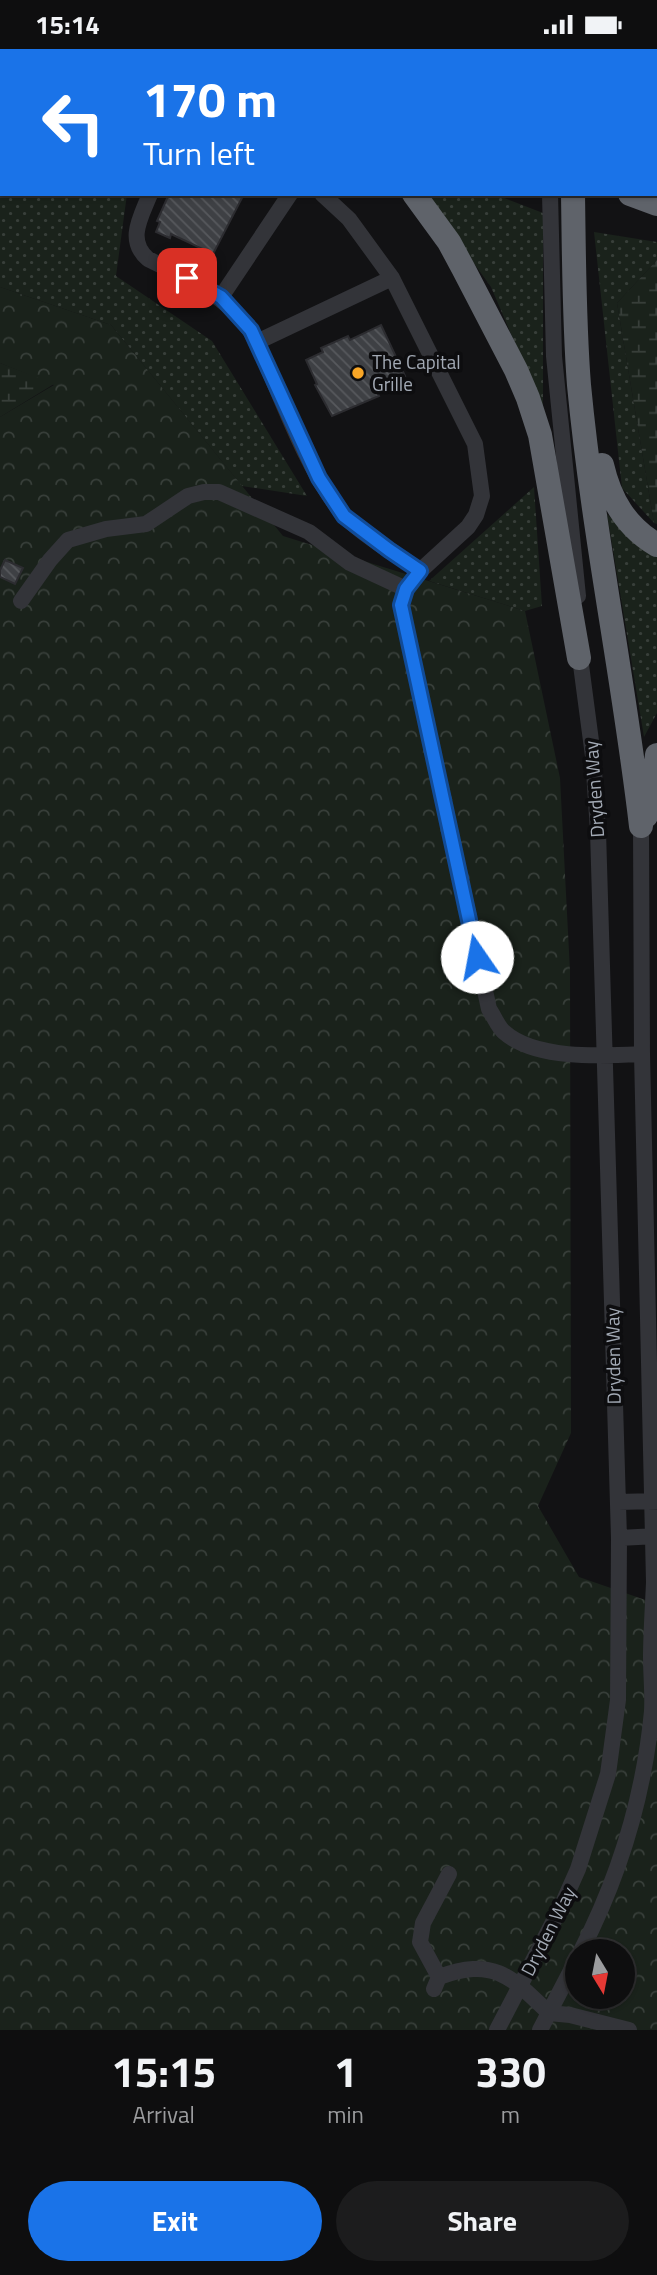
<!DOCTYPE html>
<html lang="en">
<head>
<meta charset="utf-8">
<style>
  body { margin:0; font-family:"Titillium Web",sans-serif; background:#1c1c1d; color:#f1f3f6; height:100vh; display:flex; flex-direction:column; font-size:26px; white-space:nowrap }
  * { box-sizing:border-box; margin:0 }
  p { font-size:23px; color:#9b9c9e }
  .icon { flex:none; width:38px; height:38px; fill:none; stroke:currentColor; stroke-width:2; stroke-linecap:round; stroke-linejoin:round }
  .map { position:relative; height:1981px; overflow:hidden }
  .details { display:flex; flex-direction:column; background:#0e0e0f; flex:1 }
  .details>* { flex:none }
  .hud { position:absolute; left:0px; top:0px; width:658px; height:147px; box-shadow:0 2px 5px #0004,0 0 0 2px #2e2e2f; background:#1a73e8; color:#fff; overflow:hidden }
  .needle { width:46px; rotate:170deg }
  .controls { position:absolute; left:565px; top:1890px; display:grid; gap:14px }
  .controls a { display:grid; place-items:center; width:70px; height:70px; border-radius:50%; background:#0e0e0f; box-shadow:0 2px 5px #0004,0 0 0 2px #2e2e2f; font-size:35px }
  .pin { position:absolute; display:grid; place-items:center; width:60px; height:60px; color:#fff; margin:-30px; border-radius:14px; box-shadow:0 4px 10px #0006 }
  .me { position:absolute; width:77px; margin:-38px; rotate:348deg; stroke-linejoin:round; filter:drop-shadow(0 0 5px #0008) }
  .turn { display:flex; align-items:center; gap:24px; height:147px; padding:0 28px; font-size:32px }
  .turn .icon { width:91px; height:91px; stroke-width:2.5 }
  .turn b { display:block; font-size:49px; line-height:60px }
  .eta { display:flex; justify-content:space-evenly; align-items:center; height:119px; text-align:center }
  .eta b { font-size:42px; font-weight:700; line-height:49px }
  .action { display:flex; gap:14px; margin-top:auto; padding:14px 28px }
  .action a { flex:1; height:80px; border-radius:42px; background:#1a73e8; color:#fff; font-size:28px; font-weight:700; line-height:80px; text-align:center }
  .action a+a { background:#1c1c1d; color:#f1f3f6 }
  .status { display:flex; justify-content:space-between; align-items:center; height:49px; padding:0 35px; background:#0e0e0f; direction:ltr }
  .status svg { height:19px; fill:currentColor }
  .map>svg:first-child { display:block }
</style>
</head>
<body>
<div class="status"><b>15:14</b><svg viewBox="0 0 49 12"><path d="M0 12V9h3v3zM5 12V6h3v6zM10 12V3h3v9zM15 12V0h3v12zM26 1h20v11H26zM47 4h2v5h-2z"/></svg></div>
<div class="map">
<svg width="657" height="1981" viewBox="0 0 657 1981">
  <defs>
    <pattern id="grass-dots" width="8" height="8" patternUnits="userSpaceOnUse" patternTransform="scale(1.75)"><rect width="8" height="8" fill="#1a221b"/><path d="M2 2h.1M6 6h.1" fill="none" stroke="#383f3a" stroke-width="1.8" stroke-linecap="round"/></pattern>
    <pattern id="forest-crowns" width="20" height="18" patternUnits="userSpaceOnUse" patternTransform="scale(1.75)"><rect width="20" height="18" fill="#1a221b"/><path d="M2 6a3 3 0 1 1 6 0M12 15a3 3 0 1 1 6 0" fill="none" stroke="#383f3a"/></pattern>
    <pattern id="wetland-marsh" width="20" height="14" patternUnits="userSpaceOnUse" patternTransform="scale(1.75)"><rect width="20" height="14" fill="#1a221b"/><path d="M1 5h8M5 5V1M11 12h8M15 12V8" fill="none" stroke="#383f3a"/></pattern>
    <pattern id="building-back-hatch" width="6" height="6" patternUnits="userSpaceOnUse" patternTransform="scale(1.75)"><rect width="6" height="6" fill="#3e4044"/><path d="M-1 5l2 2M0 0l6 6M5-1l2 2" fill="none" stroke="#57595d"/></pattern>
  </defs>
  <rect width="100%" height="100%" fill="#121214"/>
  <path fill="url(#grass-dots)" d="M0,0l74,2h-72v143h125l-11,82 96,65 95,155 -65,-10 -131,-161 -111,-38z
    M424,145h70l49,19v196l-52,-122z
    M594,183l63,10v18l-40,43 37,220 -32,-35z
    M534,438l8,119 -17,5 -96,-30z
    M607,465l34,32 16,10v157l-13,24z"/>
  <path fill="url(#forest-crowns)" fill-rule="evenodd" d="M0,238l111,38 172,211 242,75 35,167 10,193 1,462 -33,73 41,71 78,27v426h-657v-1613l54,-32 -54,-22zM578,1902h45v46h-45z"/>
  <path fill="url(#wetland-marsh)" d="M657,211v264l-3,-1 -37,-220z
    M0,314l54,21 -54,33z"/>
  <path fill="url(#building-back-hatch)" stroke="#2c2c30" stroke-width="2" d="M169,145h75l-31,60 -42,-20 -1,4 -14,-6 4,-10 -3,-1z
    M381,276l24,51 -9,4 2,5 -20,9 1,2 -47,20 -17,-31 2,-1 -11,-24 17,-8 -2,-4 27,-12 2,4z
    M5,511l18,8 -8,16 -15,-7v-7z"/>
  <g fill="none" stroke-linecap="round" stroke-linejoin="round">
    <path stroke="#333439" stroke-width="16" d="M548,0v2
      M150,145c-9,23 -24,46 -2,65 43,21 85,39 109,83 23,52 50,129 86,172 15,18 56,43 77,57
      M322,145l27,25 43,59 83,166 7,52 -6,19 -8,12 -48,44 -14,18 -5,16 88,404c5,7 9,18 15,23 31,28 98,24 138,22
      M550,145l4,162 24,240
      M221,248l69,-103
      M257,293l135,-64
      M21,552l29,-41 18,-20 38,-11 40,-5 42,-28 16,-4h15l90,40 41,31 56,26
      M618,1453l39,-1
      M619,1489l38,-2
      M581,1902c38,-74 63,-156 71,-240 1,-18 -1,-36 -1,-54 0,-24 2,-50 3,-75l-12,-528 -1,-228
      M439,1928l-19,-35 3,-19 26,-49
      M434,1940l5,-12c54,-20 72,-1 110,36l21,2 59,15
      M497,1981l65,-125 16,-36 30,-95 10,-74 1,-162 -21,-707 -5,-75 -14,-106
      M540,1981l38,-73"/>
    <path stroke="#5f636a" stroke-width="24" d="M209,0l5,2
      M332,0l5,2
      M570,0v2
      M656,70h1
      M656,110h1
      M414,145l35,48 14,26 53,102 12,28 12,37 39,223
      M573,145c1,64 1,128 6,191 14,148 45,294 62,441
      M630,145l27,10
      M602,416c8,35 24,62 55,80
      M646,767l5,-11 6,-50"/>
  </g>
  <g fill="none" stroke-linecap="round" stroke-linejoin="round">
    <g stroke="#114b97" stroke-width="18">
      <path id="route" d="M187,229l34,19 30,33 68,148 25,38 45,34 31,21 -14,18 -5,16 76,352"/>
    </g>
    <use href="#route" stroke="#1a73e8" stroke-width="12"/>
  </g>
  <circle fill="#f8a626" stroke="#0d0d0f" stroke-width="2.5" cx="358" cy="324" r="7"/>
  <g text-anchor="middle" stroke-width="7" stroke-linejoin="round" paint-order="stroke">
    <g font-size="19" fill="#a3aab5" stroke="#0d0d0f" text-anchor="start">
      <text x="372" y="320">The Capital<tspan x="372" dy="22">Grille</tspan></text>
    </g>
    <g font-size="19" fill="#a3aab5" stroke="#0d0d0f">
      <text transform="translate(594 740) rotate(-94)" y="7">Dryden Way</text>
      <text transform="translate(613 1307) rotate(-91)" y="7">Dryden Way</text>
      <text transform="translate(548 1882) rotate(-63)" y="7">Dryden Way</text>
    </g>
  </g>
</svg>
<div class="controls">
<a><svg class="needle" viewBox="-14 -14 28 28"><path d="M0-13l5 13h-10z" fill="#e53935"/><path d="M0 13l5-13h-10z" fill="#9b9c9e"/></svg></a>
</div>
<div class="pin" style="left:187px;top:229px;background:#d93025"><svg class="icon" aria-label="arrive" viewBox="0 0 24 24"><path d="M6 21V4h12l-3 4 3 4H6"/></svg></div>
<svg class="me" style="left:477px;top:908px" viewBox="-20 -20 40 40"><circle r="19" fill="#fff"/><path d="M0-13L10 11 0 6-10 11z" fill="#1a73e8"/></svg>
<div class="hud">
<div class="turn"><svg class="icon" aria-label="left" viewBox="0 0 24 24"><path d="M17 20v-9H6M10 6l-5 5 5 5"/></svg><div><b>170 m</b>Turn left</div></div>
</div>
</div>
<section class="details">
<div class="eta">
<div><b>15:15</b><p>Arrival</p></div>
<div><b>1</b><p>min</p></div>
<div><b>330</b><p>m</p></div>
</div>
<div class="action"><a>Exit</a><a>Share</a></div>
</section>
</body>
</html>
